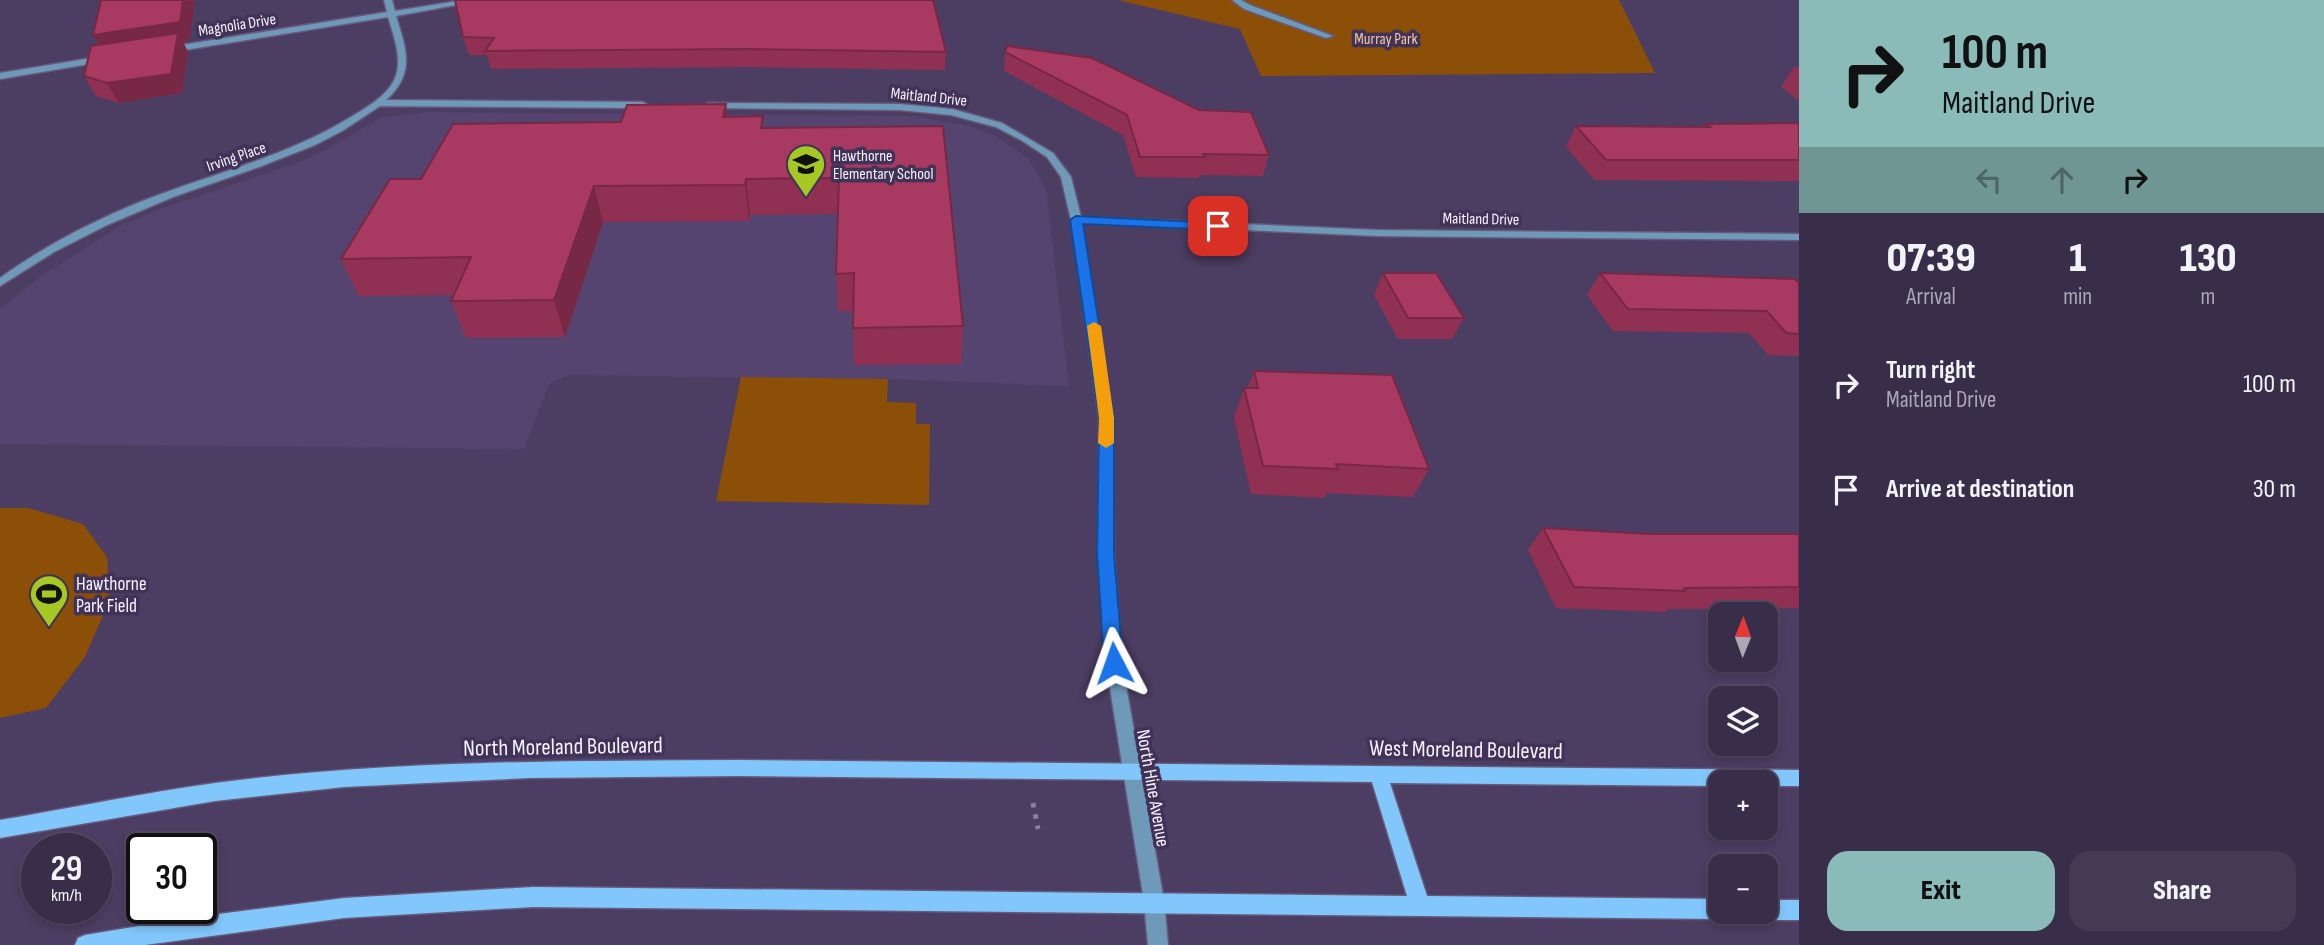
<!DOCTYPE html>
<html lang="en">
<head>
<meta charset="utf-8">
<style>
  body { margin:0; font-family:"Sofia Sans Condensed",sans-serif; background:#443a54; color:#f1f3f6; height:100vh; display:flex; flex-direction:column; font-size:26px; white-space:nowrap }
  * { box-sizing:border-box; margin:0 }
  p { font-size:23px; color:#aba8b5 }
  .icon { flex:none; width:38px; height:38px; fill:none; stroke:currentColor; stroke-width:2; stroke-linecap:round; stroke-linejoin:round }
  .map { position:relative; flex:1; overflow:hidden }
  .side { display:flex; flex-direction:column; background:#392e4a; width:525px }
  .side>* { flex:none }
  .top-card { background:#8bbbb9; color:#111; overflow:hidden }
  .needle { width:46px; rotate:1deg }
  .fabs { position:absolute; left:1708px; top:602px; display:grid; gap:14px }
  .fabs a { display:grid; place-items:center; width:70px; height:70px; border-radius:14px; background:#392e4a; box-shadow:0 4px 10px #0003,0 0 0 2px #534a62; font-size:35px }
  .speed { position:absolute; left:21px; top:833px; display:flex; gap:14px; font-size:35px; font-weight:700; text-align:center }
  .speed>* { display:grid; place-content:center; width:91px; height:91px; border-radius:50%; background:#392e4a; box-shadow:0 4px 10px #0003,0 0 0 2px #534a62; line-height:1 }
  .speed small { font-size:18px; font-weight:400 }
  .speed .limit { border:4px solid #111; border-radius:10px; background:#fff; color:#111 }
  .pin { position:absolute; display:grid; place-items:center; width:60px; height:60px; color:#fff; margin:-30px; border-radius:14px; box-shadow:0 4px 10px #0006 }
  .me { position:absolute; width:77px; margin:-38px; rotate:356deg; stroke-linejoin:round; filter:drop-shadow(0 0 5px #0008) }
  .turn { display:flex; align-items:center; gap:24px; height:147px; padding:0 28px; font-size:32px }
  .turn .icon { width:91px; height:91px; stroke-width:2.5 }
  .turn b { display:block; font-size:49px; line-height:60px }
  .lanes { display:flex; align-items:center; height:66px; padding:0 28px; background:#0003; justify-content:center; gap:35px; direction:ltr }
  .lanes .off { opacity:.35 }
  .eta { display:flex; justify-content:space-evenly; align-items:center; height:119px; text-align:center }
  .eta b { font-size:42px; font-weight:800; line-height:49px }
  .action { display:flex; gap:14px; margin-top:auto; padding:14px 28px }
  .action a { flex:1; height:80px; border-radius:21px; background:#8bbbb9; color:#111; font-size:28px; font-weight:800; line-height:80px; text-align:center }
  .action a+a { background:#443a54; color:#f1f3f6 }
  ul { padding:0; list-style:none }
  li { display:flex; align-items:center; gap:21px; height:105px; padding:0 28px }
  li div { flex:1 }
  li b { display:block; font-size:26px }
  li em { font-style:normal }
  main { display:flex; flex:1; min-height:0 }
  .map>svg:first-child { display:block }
</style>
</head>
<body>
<main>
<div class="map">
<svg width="1799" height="945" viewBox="0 0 1799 945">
  <rect width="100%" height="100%" fill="#4c3d62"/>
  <path fill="#564470" d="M427,112l487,4 55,10 24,8 34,23 19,32 23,197 -181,-7 -321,-4 -18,9 -25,65 -524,-5v-135l41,-33 81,-51 36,-15 141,-48 27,-12 54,-32z"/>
  <path fill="#8b4f08" d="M1118,0h501l36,73 -394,3 -21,-47z
    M741,377l147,2 -1,23 29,1v21h14l-1,81 -213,-4z
    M0,508h28l55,16 24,33 3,42 -25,58 -39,51 -46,10z"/>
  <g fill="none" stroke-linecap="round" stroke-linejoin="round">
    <g stroke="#675a7b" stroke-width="3">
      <path id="lane" d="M1232,0h9l9,5 83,31 -7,2 -82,-29z"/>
    </g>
    <g stroke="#675a7b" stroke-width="3">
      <path id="street" d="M384,0h8l3,11 69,-11h19l-87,16c10,33 20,57 -10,84l257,2 5,3 -5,3 -263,-2 -38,25 -27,14 -56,22 -86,30 -66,28 -53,27 -54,34v-8c43,-31 91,-56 140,-76 71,-28 146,-45 211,-85 15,-9 32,-19 41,-33 13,-20 2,-47 -4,-67l-222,36 -4,-3 1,-2 224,-36z
        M104,56l3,1v4l-107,18v-6z
        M709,103l191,1 52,5 50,14 51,30 18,24 10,40 297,13 421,4v6l-421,-4 -296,-13 31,195 1,135 8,110 42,238 4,44h-20l-4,-44 -38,-238 -8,-110 1,-135 -28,-198 -10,-43 -14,-20 -26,-17 -25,-13 -45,-12 -51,-5 -194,-2v-4z"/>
    </g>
    <g stroke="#675a7b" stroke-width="3">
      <path id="secondary" d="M739,760l1060,10v16h-33v-4h-46v4l-330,-3 37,113 293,3v13h9l-2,4 -7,3 -1187,-12 -189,11 -199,27h-70l3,-7 7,-3 102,-17 157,-20 189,-11 874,9 -35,-114 -633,-6 -210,2 -185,9 -129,14 -215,37v-18c71,-12 143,-27 215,-37 173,-23 350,-22 524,-23z
        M1766,900h33v20h-33l-7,-3 -2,-5h9z"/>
    </g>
    <path stroke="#8b7f9c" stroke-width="5" stroke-dasharray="4.5 7" stroke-linecap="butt" d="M1033,803l5,26"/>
    <use href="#lane" fill="#6e99b9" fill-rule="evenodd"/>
    <use href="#street" fill="#6e99b9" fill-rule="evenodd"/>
    <use href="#secondary" fill="#81c7fb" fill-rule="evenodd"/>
  </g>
  <path fill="#903153" d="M101,0h94l-6,40 -6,2 5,10 -6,41 -63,10 -23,-7 -12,-20 15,-31 -6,-10z
    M463,37l483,15 -1,18 -192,-3 -262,2 -4,-14h-18z
    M1005,52l264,103 -6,21 -63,-1 -1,3 -63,-1 -13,-42 -119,-64z
    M1794,67h5v34l-18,-14z
    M727,117l37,11 179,-2 20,200 -2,38 -107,1 -1,-54h-15l-2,-37 2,-60 -88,1 -1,6 -146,1 -38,115 -99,1 -15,-37 3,-6 -95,1 -18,-37 80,-80 200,-57z
    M1799,123v58l-204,-1 -29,-33 10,-21 128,1 2,-3z
    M1383,273l81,45 -12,21h-54l-24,-44z
    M1600,273l199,10v73l-31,-1 -19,-22 -136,-2 -26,-36z
    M1254,371l175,98 -16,28 -86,-4 -3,5 -73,-4 -17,-77 10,-29h4z
    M1543,528l108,6h148v74l-131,1 -3,3 -109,-4 -28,-58z"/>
  <path fill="#762844" d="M183,0l12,1 -6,39 -6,2 5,10 -6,41 -63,10 -12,-20 -2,-29 -12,-19z
    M726,104l4,35 -7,-22z
    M746,179l4,36 -1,6 -4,-36z
    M594,186l9,36 -38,115 -11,-37z"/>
  <path fill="#a83961" stroke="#762844" stroke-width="2" d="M101,0h82l-3,22 -87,13z
    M455,0h478l13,52 -195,-3 -266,2 9,-13 -31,-1z
    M178,33l-7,41 -64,9 -23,-7 7,-30z
    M1007,46l85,12 107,52 52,2 18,43 -66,-1 2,3h-65l-13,-42 -122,-63z
    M726,104l-3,13 40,-1 -2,12 182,-2 20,200 -110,2 1,-55 -18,1 3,-96 -93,1 -1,6 -151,1 -40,114 -103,1 20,-44 -130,2 49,-80h31l32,-55 168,-2 6,-17z
    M1799,123v37h-193l-30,-34 134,1 -4,-3z
    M1383,273h53l28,45h-56z
    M1600,273l195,6 4,4v51l-13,-1 -19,-22 -139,-2z
    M1254,371l138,4 37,94 -93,-5 2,5 -75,-3 -19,-78h14z
    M1543,528l108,6h148v53l-115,1 1,3 -111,-4z"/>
  <path fill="#1a73e8" stroke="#114b97" stroke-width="2" d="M1076,216l142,7 6,3 -6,4 -135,-6 31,194v135l9,110 -3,6h-13l-3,-6 -7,-110 2,-135 -29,-198z"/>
  <path fill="#f59e0b" d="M1094,322l7,4 13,92v25l-8,5 -8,-5 1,-25 -12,-92z"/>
  <defs>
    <g id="school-pin" transform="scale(2.0125)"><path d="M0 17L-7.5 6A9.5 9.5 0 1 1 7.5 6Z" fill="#a5c822" stroke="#413357"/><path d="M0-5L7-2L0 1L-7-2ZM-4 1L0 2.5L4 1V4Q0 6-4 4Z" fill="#111"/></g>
    <g id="stadium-pin" transform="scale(2.0125)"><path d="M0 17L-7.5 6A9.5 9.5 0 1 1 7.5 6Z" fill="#a5c822" stroke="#413357"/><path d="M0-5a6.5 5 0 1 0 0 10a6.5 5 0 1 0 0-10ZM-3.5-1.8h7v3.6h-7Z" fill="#111"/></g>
  </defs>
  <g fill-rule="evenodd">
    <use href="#school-pin" x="806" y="164"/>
    <use href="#stadium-pin" x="49" y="594"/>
  </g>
  <g text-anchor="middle" stroke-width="7" stroke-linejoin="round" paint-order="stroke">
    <g font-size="16" fill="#f6f1ff" stroke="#413357">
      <text transform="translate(237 24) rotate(-9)" y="6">Magnolia Drive</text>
      <text transform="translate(929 96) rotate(6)" y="6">Maitland Drive</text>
      <text transform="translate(236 156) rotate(-19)" y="6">Irving Place</text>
      <text transform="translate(1481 218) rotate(1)" y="6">Maitland Drive</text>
    </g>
    <g font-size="16" fill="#f4c7a1" stroke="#413357">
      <text x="1386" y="44">Murray Park</text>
    </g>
    <g font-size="16" fill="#f6f1ff" stroke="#413357" text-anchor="start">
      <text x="833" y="161">Hawthorne<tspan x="833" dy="18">Elementary School</tspan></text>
    </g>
    <g font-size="19" fill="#f6f1ff" stroke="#413357" text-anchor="start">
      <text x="76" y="590">Hawthorne<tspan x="76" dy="22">Park Field</tspan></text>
    </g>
    <g font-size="19" fill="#f6f1ff" stroke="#413357">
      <text transform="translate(1154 788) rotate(80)" y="7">North Hine Avenue</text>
    </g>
    <g font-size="23" fill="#f6f1ff" stroke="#413357">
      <text transform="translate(563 746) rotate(-1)" y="8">North Moreland Boulevard</text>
      <text transform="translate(1466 749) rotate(1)" y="8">West Moreland Boulevard</text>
    </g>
  </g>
</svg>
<div class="fabs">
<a><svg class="needle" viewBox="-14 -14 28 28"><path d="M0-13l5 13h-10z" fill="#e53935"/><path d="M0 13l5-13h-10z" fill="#aba8b5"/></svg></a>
<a><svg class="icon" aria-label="layers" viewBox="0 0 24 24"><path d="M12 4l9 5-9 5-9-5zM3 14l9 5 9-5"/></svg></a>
<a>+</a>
<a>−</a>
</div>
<div class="speed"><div>29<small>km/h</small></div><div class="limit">30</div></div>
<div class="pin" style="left:1218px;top:226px;background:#d93025"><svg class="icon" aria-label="arrive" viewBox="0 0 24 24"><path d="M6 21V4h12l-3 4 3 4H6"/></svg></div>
<svg class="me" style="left:1114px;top:663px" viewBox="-20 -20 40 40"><path d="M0-17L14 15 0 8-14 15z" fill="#1a73e8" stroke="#fff" stroke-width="4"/></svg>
</div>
<section class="side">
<div class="top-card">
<div class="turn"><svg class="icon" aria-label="right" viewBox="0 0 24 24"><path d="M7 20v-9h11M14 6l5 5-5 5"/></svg><div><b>100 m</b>Maitland Drive</div></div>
<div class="lanes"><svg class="icon off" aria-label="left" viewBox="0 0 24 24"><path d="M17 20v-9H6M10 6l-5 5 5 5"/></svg><svg class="icon off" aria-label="ahead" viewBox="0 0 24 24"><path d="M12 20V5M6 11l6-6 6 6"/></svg><svg class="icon" aria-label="right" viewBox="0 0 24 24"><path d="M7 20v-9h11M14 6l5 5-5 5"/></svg></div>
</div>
<div class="eta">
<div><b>07:39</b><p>Arrival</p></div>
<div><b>1</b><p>min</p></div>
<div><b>130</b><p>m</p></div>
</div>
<ul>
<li><svg class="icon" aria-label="right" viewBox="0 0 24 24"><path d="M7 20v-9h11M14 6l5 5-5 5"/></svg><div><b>Turn right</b><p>Maitland Drive</p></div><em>100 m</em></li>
<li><svg class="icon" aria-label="arrive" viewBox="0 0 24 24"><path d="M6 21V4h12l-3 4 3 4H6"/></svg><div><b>Arrive at destination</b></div><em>30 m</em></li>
</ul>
<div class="action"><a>Exit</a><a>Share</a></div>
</section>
</main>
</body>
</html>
